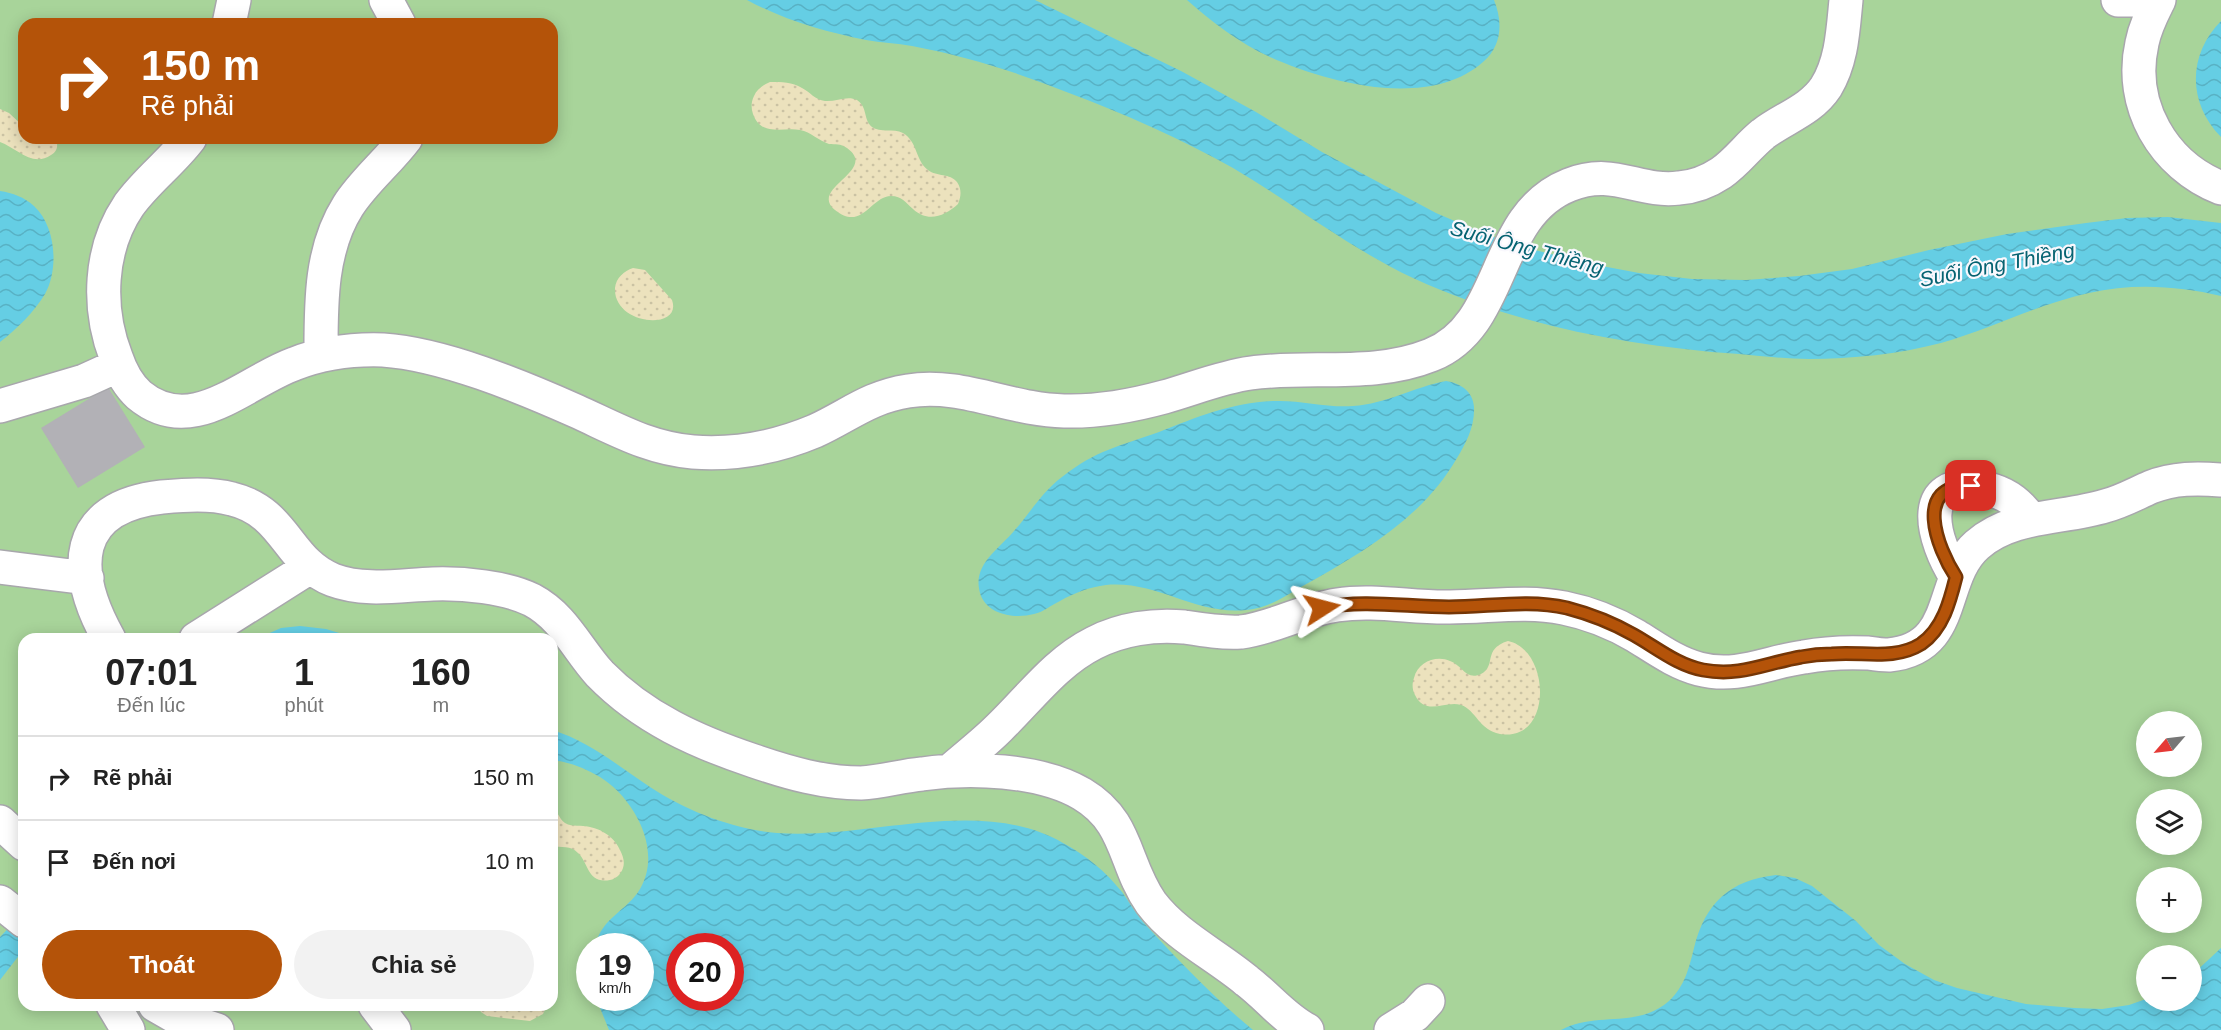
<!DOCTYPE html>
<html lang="vi">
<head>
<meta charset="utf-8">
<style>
  body { margin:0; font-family:Helvetica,sans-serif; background:#f2f2f2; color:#222; height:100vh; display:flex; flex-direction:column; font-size:22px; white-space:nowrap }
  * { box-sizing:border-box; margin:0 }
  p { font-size:20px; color:#767676 }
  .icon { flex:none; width:33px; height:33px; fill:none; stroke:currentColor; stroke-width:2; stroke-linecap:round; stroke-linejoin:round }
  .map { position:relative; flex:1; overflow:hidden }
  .details { position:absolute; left:18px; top:633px; width:540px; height:378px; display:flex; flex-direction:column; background:#fff; border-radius:18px; box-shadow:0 3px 15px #0003 }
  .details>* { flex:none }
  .banner { position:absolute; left:18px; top:18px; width:540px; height:126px; border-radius:18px; box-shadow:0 3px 15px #0003; background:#b45309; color:#fff; overflow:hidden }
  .needle { width:39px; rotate:242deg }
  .controls { position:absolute; left:2136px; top:711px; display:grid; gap:12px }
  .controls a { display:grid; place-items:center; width:66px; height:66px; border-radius:50%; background:#fff; box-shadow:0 3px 15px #0003; font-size:30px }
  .speed { position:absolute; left:576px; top:933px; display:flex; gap:12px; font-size:30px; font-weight:700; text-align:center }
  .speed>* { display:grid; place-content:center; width:78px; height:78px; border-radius:50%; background:#fff; box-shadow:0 3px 15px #0003; line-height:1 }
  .speed small { font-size:15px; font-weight:400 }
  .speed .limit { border:9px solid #d22; background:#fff; color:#111 }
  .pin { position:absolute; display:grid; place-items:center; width:51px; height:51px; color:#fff; margin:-26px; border-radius:12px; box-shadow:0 3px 9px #0006 }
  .me { position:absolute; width:66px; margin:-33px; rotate:81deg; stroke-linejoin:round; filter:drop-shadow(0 0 4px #0008) }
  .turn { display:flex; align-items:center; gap:21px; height:126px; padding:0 24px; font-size:27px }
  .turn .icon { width:78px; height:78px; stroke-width:2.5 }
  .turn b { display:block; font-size:42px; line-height:51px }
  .eta { display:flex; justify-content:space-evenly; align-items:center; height:102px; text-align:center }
  .eta b { font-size:36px; font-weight:800; line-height:42px }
  .primary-button { display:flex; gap:12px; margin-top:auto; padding:12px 24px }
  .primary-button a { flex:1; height:69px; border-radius:36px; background:#b45309; color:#fff; font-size:24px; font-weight:800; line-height:69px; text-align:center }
  .primary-button a+a { background:#f2f2f2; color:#222 }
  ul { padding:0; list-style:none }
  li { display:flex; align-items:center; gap:18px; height:84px; padding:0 24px; border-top:2px solid #e0e0e0 }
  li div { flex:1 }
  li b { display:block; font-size:22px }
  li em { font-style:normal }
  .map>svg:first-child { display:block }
</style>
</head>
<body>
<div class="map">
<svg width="2221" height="1030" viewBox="0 0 2221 1030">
  <defs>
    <pattern id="sand-dots" width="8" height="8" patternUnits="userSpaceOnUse" patternTransform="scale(1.5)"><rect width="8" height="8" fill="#ece2bd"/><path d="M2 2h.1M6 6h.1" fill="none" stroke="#cac2a3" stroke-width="1.8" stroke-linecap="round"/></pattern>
    <pattern id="water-waves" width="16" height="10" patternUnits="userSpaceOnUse" patternTransform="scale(1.5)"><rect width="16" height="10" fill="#65cee4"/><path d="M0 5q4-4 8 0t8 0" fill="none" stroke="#58b1c4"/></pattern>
  </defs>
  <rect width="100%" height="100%" fill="#ebebf0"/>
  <path fill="#a8d49a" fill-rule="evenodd" d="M0,0h2221v1030h-2221zM24,24h528v114h-528zM24,639h528v366h-528zM2146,722h46v44h-46zM2146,800h46v44h-46zM2146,878h46v44h-46zM590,946h50v52h-50zM680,946h50v52h-50zM2146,956h46v44h-46z"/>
  <path fill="url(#sand-dots)" d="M770,82c12,0 22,0 32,6 8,4 13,12 23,13 11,1 22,-6 32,-1 11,7 6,20 15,27 8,6 21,1 31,6 15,9 12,27 25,37 9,7 22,3 29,12 5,7 4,15 1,22 -13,12 -30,19 -45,5 -7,-6 -11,-13 -22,-13 -20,0 -29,36 -56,14 -27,-22 44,-39 12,-62 -7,-5 -11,-3 -18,-4 -10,-3 -18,-12 -29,-14 -17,-3 -39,7 -47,-16 -2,-6 -2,-12 1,-18 3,-7 9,-11 16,-14z
    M0,109l9,4 15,14v11h32c2,7 2,13 -5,17 -19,13 -34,-7 -51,-13z
    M633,268l12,2 27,30c11,31 -59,26 -57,-12 1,-10 9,-17 18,-20z
    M1508,641c43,9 45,102 -8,93 -21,-4 -24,-24 -39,-29 -16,-5 -35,12 -46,-10 -3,-5 -3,-12 -1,-17 4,-16 22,-23 36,-17 12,4 16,20 31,13 16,-8 1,-25 27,-33z
    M552,805c5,5 7,14 13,18 6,4 12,2 18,3 16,1 31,10 37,24 3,6 5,12 3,18 -2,6 -7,11 -13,12 -23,4 -21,-17 -32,-27 -7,-8 -17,-5 -26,-7z
    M477,1005h70l-4,9 -13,7 -43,-5 -6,-4z"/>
  <path fill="url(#water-waves)" fill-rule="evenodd" d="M747,0h288l146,71 75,41 66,40 114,61 49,21 50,16 51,13 53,10 53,6 54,1 53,-4 53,-7 77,-19 78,-16 79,-11 41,-5 41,-1 53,6v73c-43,-10 -88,-13 -132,-3 -51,11 -98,36 -148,50 -42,11 -89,16 -132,16 -23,0 -47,-3 -70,-5 -112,-8 -223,-29 -326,-76 -64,-30 -119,-74 -180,-110 -52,-29 -108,-54 -164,-75 -50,-20 -103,-37 -157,-47 -15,-3 -31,-3 -46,-6 -41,-8 -82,-20 -119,-40z
    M1187,0h307c9,22 8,46 -11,62 -54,48 -155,21 -213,-5 -31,-14 -58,-35 -83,-57z
    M2221,21v116c-34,-34 -33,-83 0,-116z
    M0,191c13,2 24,6 34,15 22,20 25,63 11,88 -11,18 -28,35 -45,48z
    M1446,381c14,2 27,10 28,26 1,19 -8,36 -17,51 -35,61 -97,96 -156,129 -14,8 -27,17 -43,21 -58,13 -96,-28 -152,-23 -16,2 -32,8 -46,16 -9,4 -16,11 -26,13 -19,5 -45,1 -53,-18 -11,-30 17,-46 33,-65 16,-18 28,-39 48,-54 34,-27 58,-31 97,-45 38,-15 75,-30 116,-31 26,-1 52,7 78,5 33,-2 61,-19 93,-25z
    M300,626l26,3 33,10h-103l25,-11z
    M552,730c37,11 66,36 98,57 37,24 82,42 127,46 91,7 203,-38 286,10 23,12 43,29 59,49 7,10 13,20 21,30 35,38 70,75 110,108h-644l-13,-32h44v-52h-45c7,-29 32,-35 45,-57 23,-39 -6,-91 -40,-112 -15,-9 -31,-15 -48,-17zM680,946h50v52h-50z
    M1776,875l19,3 17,8 44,35 23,24 26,19 29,16 23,8 69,16 48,4 28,1 27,-4 17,-6 46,1v-25l29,-27v82h-660c35,-19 76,-1 108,-29 16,-15 20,-33 25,-53 11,-45 36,-68 82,-73z
    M24,912v37l-24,31v-43z"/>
  <path fill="#b2b1b6" d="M108,387l37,60 -67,41 -37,-60z"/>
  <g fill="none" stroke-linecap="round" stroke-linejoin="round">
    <g stroke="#a8a7ac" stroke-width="36">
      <path id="minor" d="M386,0l13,24
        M2118,0h39
        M2159,0c-7,14 -14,27 -17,43 -14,62 21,122 79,145
        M229,24l5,-24
        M190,138c-18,24 -43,42 -61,67 -30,44 -32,103 -13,152 5,15 11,27 23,38 53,44 105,-13 155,-31 28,-11 59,-15 89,-14 60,4 139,37 193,61 40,18 72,37 117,41 41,3 84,-5 122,-21 33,-15 54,-34 93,-40 53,-9 102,19 156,20 34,1 67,-5 100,-14 29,-8 57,-20 87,-24 59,-8 123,5 180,-18 76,-30 60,-139 138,-170 45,-18 69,8 110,3 15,-1 30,-7 42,-15 16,-11 27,-27 42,-39 21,-16 48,-24 63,-47 16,-26 17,-57 20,-87
        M321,355c0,-50 -1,-105 27,-149 16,-25 40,-44 58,-68
        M0,406l84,-25 35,-16
        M0,567l87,11
        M1956,577c-23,-36 -42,-101 26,-89 22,3 37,14 49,32
        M109,639c-38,-68 -38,-132 53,-142 23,-2 48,-4 70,2 54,13 55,63 101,81 32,12 68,5 100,4 30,-1 73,3 99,16 32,17 45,49 68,74 43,44 97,68 154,87 35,12 70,22 107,22 21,-1 40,-7 61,-9 47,-7 117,-5 160,20 47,28 41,69 69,109 25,33 65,52 96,78 21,16 37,37 60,49
        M196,639l114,-72
        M951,770c16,-14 33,-27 48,-42 31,-30 57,-66 95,-85 27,-14 60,-19 90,-16 19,3 37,6 57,5 33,-4 62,-22 96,-27 38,-6 75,3 113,2 39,0 76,-7 114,1 25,5 50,15 72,28 21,13 40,27 63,33 39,10 68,-7 105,-12 21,-4 43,-5 64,-4 7,1 14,2 21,2 70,-7 49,-76 88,-110 35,-31 86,-26 128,-39 16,-4 30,-12 46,-19 23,-9 46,-9 70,-7
        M0,822l24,22
        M0,902l24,19
        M113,1005l15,25
        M155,1005l21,12 41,13
        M375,1005l19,25
        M1391,1030l24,-15 13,-14"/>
    </g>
    <use href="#minor" stroke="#fff" stroke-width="33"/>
  </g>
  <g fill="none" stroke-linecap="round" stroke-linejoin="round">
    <g stroke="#753606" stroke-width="15">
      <path id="route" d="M1322,608c43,-9 84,-1 127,-1 40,0 78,-8 118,1 23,6 46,15 67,27 23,13 43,30 69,35 37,7 63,-7 98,-13 10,-2 21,-3 31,-3 30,-3 62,7 89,-10 22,-15 29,-43 35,-67 -19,-29 -44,-94 15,-91"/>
    </g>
    <use href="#route" stroke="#b45309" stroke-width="10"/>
  </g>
  <g text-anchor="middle" stroke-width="4.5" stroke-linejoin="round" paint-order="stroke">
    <g font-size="21" font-style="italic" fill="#066372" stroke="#f9f8fd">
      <text transform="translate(1527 248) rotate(15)" y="7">Suối Ông Thiềng</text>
      <text transform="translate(1997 265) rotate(-11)" y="7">Suối Ông Thiềng</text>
    </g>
  </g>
</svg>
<div class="controls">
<a><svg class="needle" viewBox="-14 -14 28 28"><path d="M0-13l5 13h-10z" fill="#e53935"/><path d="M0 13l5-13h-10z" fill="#767676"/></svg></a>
<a><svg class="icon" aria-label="layers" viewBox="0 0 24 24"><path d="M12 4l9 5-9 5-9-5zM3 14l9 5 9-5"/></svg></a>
<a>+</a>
<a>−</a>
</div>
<div class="speed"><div>19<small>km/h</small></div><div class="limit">20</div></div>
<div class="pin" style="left:1971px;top:486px;background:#d93025"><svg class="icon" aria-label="arrive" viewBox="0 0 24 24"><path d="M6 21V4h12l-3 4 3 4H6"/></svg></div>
<svg class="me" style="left:1322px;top:608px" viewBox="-20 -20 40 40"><path d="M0-17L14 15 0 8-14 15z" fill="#b45309" stroke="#fff" stroke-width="4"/></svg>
<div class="banner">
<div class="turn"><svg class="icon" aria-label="right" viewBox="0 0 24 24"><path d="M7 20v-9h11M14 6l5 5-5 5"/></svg><div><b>150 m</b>Rẽ phải</div></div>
</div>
<section class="details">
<div class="eta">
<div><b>07:01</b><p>Đến lúc</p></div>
<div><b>1</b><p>phút</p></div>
<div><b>160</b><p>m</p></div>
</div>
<ul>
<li><svg class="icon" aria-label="right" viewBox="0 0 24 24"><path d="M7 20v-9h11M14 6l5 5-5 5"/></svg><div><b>Rẽ phải</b></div><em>150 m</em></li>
<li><svg class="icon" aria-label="arrive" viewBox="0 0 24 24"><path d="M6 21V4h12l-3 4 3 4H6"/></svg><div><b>Đến nơi</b></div><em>10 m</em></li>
</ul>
<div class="primary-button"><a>Thoát</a><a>Chia sẻ</a></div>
</section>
</div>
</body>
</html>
